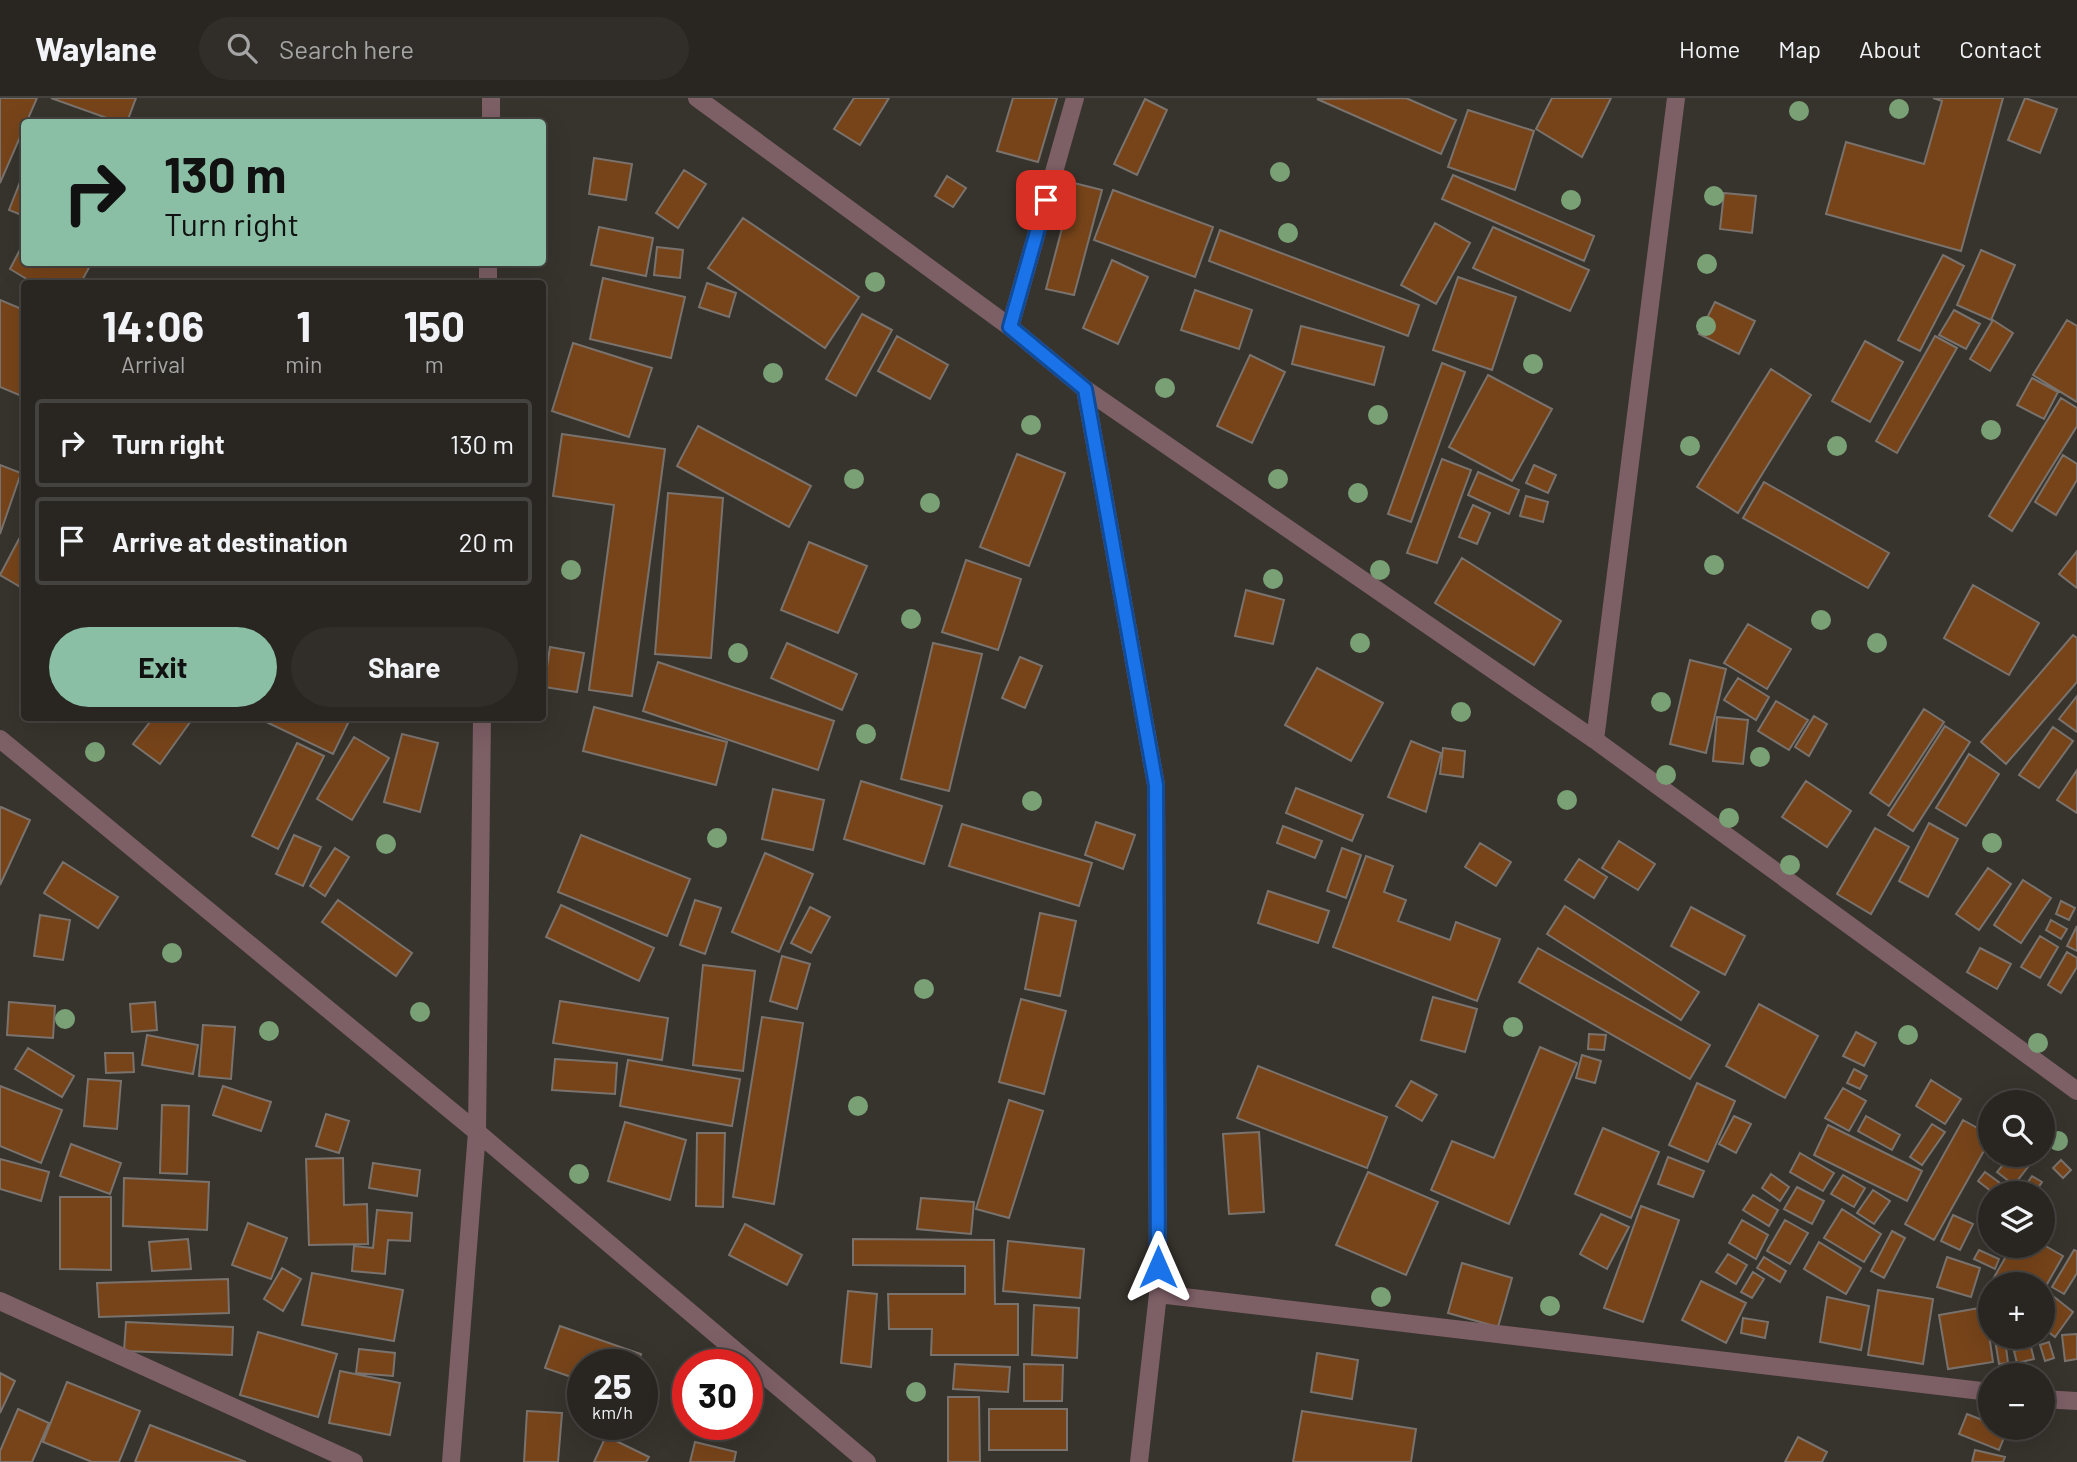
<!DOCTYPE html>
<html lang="en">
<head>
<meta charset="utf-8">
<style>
  body { margin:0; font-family:Barlow,sans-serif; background:#312e2a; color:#f1f3f6; height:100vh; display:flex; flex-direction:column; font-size:26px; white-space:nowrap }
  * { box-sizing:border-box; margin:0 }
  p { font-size:23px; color:#a5a5a5 }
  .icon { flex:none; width:38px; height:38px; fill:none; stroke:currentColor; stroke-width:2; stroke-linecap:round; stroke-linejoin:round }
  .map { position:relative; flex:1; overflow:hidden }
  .details { position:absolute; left:21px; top:182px; width:525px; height:441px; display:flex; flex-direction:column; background:#292622; border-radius:7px; box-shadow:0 7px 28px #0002,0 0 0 2px #454340 }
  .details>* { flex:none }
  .banner { position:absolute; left:21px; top:21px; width:525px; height:147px; border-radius:7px; box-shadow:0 7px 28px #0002,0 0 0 2px #454340; background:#8abfa5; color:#111; overflow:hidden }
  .fabs { position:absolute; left:1978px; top:992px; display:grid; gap:14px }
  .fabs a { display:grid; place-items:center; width:77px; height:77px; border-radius:50%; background:#292622; box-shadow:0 7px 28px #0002,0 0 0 2px #454340; font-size:35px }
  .speed { position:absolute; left:567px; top:1251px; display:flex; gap:14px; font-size:35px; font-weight:700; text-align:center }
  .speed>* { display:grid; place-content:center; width:91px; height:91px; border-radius:50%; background:#292622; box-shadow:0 7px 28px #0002,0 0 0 2px #454340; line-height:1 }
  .speed small { font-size:18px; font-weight:400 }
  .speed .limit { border:10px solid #d22; background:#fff; color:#111 }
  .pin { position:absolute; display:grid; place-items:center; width:60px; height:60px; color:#fff; margin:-30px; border-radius:14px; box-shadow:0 4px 10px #0006 }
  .me { position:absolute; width:77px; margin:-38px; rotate:0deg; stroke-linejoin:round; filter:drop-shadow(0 0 5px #0008) }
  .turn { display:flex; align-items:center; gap:24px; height:147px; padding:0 28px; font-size:32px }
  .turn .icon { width:91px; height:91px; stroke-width:2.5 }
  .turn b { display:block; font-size:49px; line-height:60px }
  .eta { display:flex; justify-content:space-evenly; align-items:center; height:119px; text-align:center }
  .eta b { font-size:42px; font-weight:700; line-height:49px }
  .primary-button { display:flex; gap:14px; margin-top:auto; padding:14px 28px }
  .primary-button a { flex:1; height:80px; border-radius:42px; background:#8abfa5; color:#111; font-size:28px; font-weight:700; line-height:80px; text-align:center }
  .primary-button a+a { background:#312e2a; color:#f1f3f6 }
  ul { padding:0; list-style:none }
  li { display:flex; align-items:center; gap:21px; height:88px; margin:0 14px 10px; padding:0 14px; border:4px solid #454340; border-radius:7px }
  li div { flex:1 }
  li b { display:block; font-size:26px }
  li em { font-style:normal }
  header { display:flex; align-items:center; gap:42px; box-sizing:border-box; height:98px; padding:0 35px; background:#292622; border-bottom:2px solid #454340 }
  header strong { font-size:33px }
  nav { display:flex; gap:38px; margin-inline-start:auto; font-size:24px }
  .search { width:490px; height:63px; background:#312e2a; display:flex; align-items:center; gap:18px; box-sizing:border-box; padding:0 24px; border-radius:38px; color:#a5a5a5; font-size:26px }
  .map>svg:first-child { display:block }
</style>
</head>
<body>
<header>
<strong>Waylane</strong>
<div class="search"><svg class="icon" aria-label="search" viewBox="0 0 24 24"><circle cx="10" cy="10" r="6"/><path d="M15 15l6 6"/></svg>Search here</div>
<nav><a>Home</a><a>Map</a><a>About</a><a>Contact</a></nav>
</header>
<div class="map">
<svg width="2077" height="1364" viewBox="0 0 2077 1364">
  <rect width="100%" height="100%" fill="#37332d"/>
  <path fill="#77441a" stroke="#79726d" stroke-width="2" d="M0,0h37l-37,85z
    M51,0h85l-9,24h-9z
    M854,0h35l-29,47 -26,-16z
    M1013,0h44l-19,64 -41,-11z
    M1406,0l50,22 -15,34 -124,-55z
    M1552,0h59l-29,59 -46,-28z
    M1933,0h70l-42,153 -135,-37 20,-72 78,22 18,-63z
    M2025,0l32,11 -17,44 -32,-13z
    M1145,1l22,11 -30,65 -23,-11z
    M1468,12l66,21 -19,59 -67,-23z
    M594,60l38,6 -6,36 -37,-6z
    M684,72l22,14 -28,44 -22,-15z
    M24,74v44l-15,-6z
    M1453,77l141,61 -10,25 -142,-62z
    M947,78l19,12 -13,19 -18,-11z
    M1074,85l28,7 -28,105 -28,-6z
    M1113,92l100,37 -18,50 -101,-37z
    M1724,95l32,3 -4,37 -32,-4z
    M743,120l116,79 -34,51 -117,-80z
    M1435,125l35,20 -34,61 -35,-19z
    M599,129l54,11 -7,38 -55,-11z
    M1493,129l96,43 -19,41 -97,-43z
    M1220,132l199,75 -11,31 -199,-75z
    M24,144v20h59l7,4 -10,18h-45l-25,-15z
    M657,149l26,3 -3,28 -26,-3z
    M1981,152l34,15 -24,55 -34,-15z
    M1943,157l21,11 -44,85 -22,-11z
    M1112,162l36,17 -30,67 -35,-16z
    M1458,179l58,20 -24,73 -59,-20z
    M603,180l82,19 -14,61 -81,-19z
    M707,185l29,10 -7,24 -30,-10z
    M1195,192l57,20 -13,39 -58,-19z
    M0,202l24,10v87l-24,-10z
    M1715,204l40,19 -16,33 -40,-20z
    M1954,212l26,14 -14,25 -27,-14z
    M862,216l30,16 -36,66 -30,-17z
    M1993,222l20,13 -23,38 -20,-12z
    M2067,222l10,6v76l-44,-27z
    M1301,228l83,21 -10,38 -82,-21z
    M897,238l51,29 -18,34 -52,-28z
    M1935,238l22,12 -60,105 -21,-12z
    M1865,243l38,21 -33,60 -38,-21z
    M573,245l79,25 -23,69 -77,-26z
    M1250,257l35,17 -33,71 -35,-17z
    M1442,265l23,9 -54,150 -23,-8z
    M1771,271l40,26 -73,118 -41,-26z
    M1488,277l64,34 -40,72 -63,-34z
    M2032,280l26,14 -14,27 -27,-14z
    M2061,300l16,10v18l-65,105 -23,-15z
    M698,328l113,60 -22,41 -112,-61z
    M562,336l103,15 -33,247 -43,-6 25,-185 -61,-9z
    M1017,356l48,19 -36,93 -49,-19z
    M2063,357l14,9v16l-21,35 -21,-13z
    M1442,361l29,11 -34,93 -30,-10z
    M0,367l21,8 -21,61z
    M1534,367l22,10 -8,18 -22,-10z
    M1478,374l41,18 -10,24 -41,-19z
    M1764,384l125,71 -21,35 -125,-70z
    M668,395l55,5 -12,160 -56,-4z
    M1526,398l22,6 -5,20 -23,-6z
    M1473,407l17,8 -13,31 -18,-7z
    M19,441l5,3v47l-24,-14z
    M809,444l58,24 -29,67 -57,-23z
    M2077,453v37l-18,-14z
    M1462,460l99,63 -27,44 -99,-62z
    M966,462l55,19 -23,71 -56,-18z
    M1973,487l66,38 -30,52 -65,-37z
    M1246,492l38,10 -11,44 -38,-8z
    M1748,526l43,25 -24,40 -43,-26z
    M2073,537l4,3v44l-71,82 -25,-22z
    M787,545l70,31 -15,36 -71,-32z
    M933,545l49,11 -33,137 -48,-12z
    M550,549l34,6 -7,39 -33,-5z
    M1020,559l22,9 -17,42 -23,-10z
    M1690,562l36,9 -20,84 -36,-9z
    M658,564l176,59 -16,49 -175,-59z
    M1317,570l66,35 -32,58 -66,-36z
    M1738,580l31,19 -13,23 -32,-20z
    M2077,598v36l-18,-13z
    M1776,603l32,19 -19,30 -31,-19z
    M594,609l133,35 -11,43 -133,-34z
    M1924,611l20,13 -55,84 -19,-13z
    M1814,618l13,8 -18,32 -14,-9z
    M1717,619l31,3 -5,44 -30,-3z
    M153,620h40l-33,46 -27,-20z
    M258,620h89l3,1 -17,35z
    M1945,628l25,16 -57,89 -25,-16z
    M2053,629l20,14 -34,47 -20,-13z
    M402,636l36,9 -18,69 -36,-10z
    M354,639l35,21 -37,62 -35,-21z
    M1411,643l30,12 -15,59 -38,-15z
    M297,645l27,13 -46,93 -26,-13z
    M1443,650l22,3 -2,26 -23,-3z
    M1969,656l30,20 -33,52 -30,-18z
    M2077,672v43l-20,-13z
    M861,683l81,25 -18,58 -80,-25z
    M1806,683l45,30 -24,36 -45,-30z
    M1296,690l67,27 -11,26 -66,-28z
    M773,691l51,11 -11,50 -51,-11z
    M1,709l29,13 -30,65v-75z
    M1096,724l39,13 -12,34 -38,-14z
    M1929,725l29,16 -30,58 -29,-16z
    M962,726l130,39 -13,43 -130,-40z
    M1283,728l39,15 -7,17 -38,-15z
    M1875,730l34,19 -38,67 -34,-20z
    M294,737l27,12 -18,39 -27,-12z
    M581,737l109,44 -23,57 -109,-44z
    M1619,743l36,23 -17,26 -36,-22z
    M1480,745l31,19 -15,24 -31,-19z
    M335,750l14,9 -24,39 -15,-10z
    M1342,750l19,7 -15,43 -19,-7z
    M765,755l48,21 -34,78 -47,-20z
    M1366,758l27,10 -9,26 22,8 -8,21 52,19 6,-18 44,17 -23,62 -144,-54z
    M1579,761l28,18 -13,21 -29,-18z
    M63,764l55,35 -20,31 -54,-35z
    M1988,770l23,16 -32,46 -23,-16z
    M2023,782l28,18 -30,45 -27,-18z
    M1268,793l61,20 -11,32 -60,-20z
    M338,802l74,53 -16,23 -74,-54z
    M695,802l26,8 -16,46 -25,-9z
    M2061,803l14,7 -6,12 -13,-6z
    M561,807l93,43 -15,33 -93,-44z
    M1565,808l134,86 -18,28 -134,-86z
    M810,809l20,10 -19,36 -20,-10z
    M1691,809l54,29 -20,39 -54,-29z
    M1040,815l36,8 -16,75 -35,-7z
    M40,817l30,5 -7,40 -29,-4z
    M2051,822l16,9 -6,10 -15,-9z
    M2077,828v25l-10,-5z
    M2040,838l18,11 -18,31 -19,-11z
    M1538,850l172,97 -20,34 -171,-97z
    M1980,850l31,16 -14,25 -30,-17z
    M2067,854l10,6v9l-16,26 -13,-8z
    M782,858l28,8 -13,45 -27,-8z
    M703,867l52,6 -12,100 -50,-6z
    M1433,899l44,12 -12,43 -44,-12z
    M1021,901l45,12 -22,83 -45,-12z
    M560,903l108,17 -6,42 -109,-17z
    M9,904l46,4 -2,32 -46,-3z
    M155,904l2,28 -25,2 -2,-28z
    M1759,906l59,32 -33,62 -59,-32z
    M762,919l41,6 -29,181 -41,-7z
    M203,927l32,2 -4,52 -32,-3z
    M1856,934l20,11 -12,23 -21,-10z
    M1589,936l17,1 -2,15 -16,-1z
    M147,937l51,10 -5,29 -51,-9z
    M1540,949l37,16 -68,161 -78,-34 21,-49 42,17z
    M28,950l46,28 -12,21 -47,-28z
    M105,955h28l1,19 -28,1z
    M1582,957l19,6 -6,22 -19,-5z
    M555,961l62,4 -2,31 -63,-4z
    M628,962l112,19 -8,47 -112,-20z
    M1258,968l129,51 -20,51 -130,-50z
    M1854,971l13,7 -7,13 -13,-6z
    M88,981l33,2 -4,48 -33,-3z
    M1931,982l30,19 -16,25 -29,-18z
    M1411,983l26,14 -15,26 -26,-15z
    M1697,985l38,18 -27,61 -39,-17z
    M0,988l62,24 -21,53 -41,-17z
    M223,988l48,16 -10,29 -48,-16z
    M1843,990l23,13 -17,30 -24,-13z
    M1009,1002l34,11 -34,107 -33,-9z
    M162,1007l27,1 -2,68 -27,-1z
    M326,1016l23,7 -10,32 -23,-7z
    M1734,1018l17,8 -15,29 -17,-9z
    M1866,1018l34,19 -8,15 -34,-19z
    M1963,1022l27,15v5l-56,100 -29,-16z
    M625,1024l61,18 -16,60 -62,-19z
    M1932,1026l13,8 -23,33 -12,-8z
    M1828,1027l94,46 -15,30 -93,-46z
    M1603,1030l56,24 -28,66 -56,-24z
    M1259,1034l5,80 -35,2 -6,-80z
    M697,1035h28l-2,74 -27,-1z
    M71,1046l50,19 -11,31 -50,-18z
    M1800,1055l34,20 -11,18 -33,-19z
    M2011,1057h10l10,8 -17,22 -17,-13z
    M1668,1059l36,14 -11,26 -35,-13z
    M343,1060l1,47 23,-1 1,40 -59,1 -3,-86z
    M0,1061l49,13 -8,29 -41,-12z
    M2061,1062l10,10 -8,8 -10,-10z
    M373,1065l47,7 -3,26 -48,-8z
    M1368,1074l70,30 -32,73 -70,-30z
    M1985,1074l15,11 -8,9 -14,-11z
    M1771,1076l18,13 -9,14 -18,-13z
    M1843,1077l22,13 -11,19 -23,-13z
    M2032,1078l10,6 -8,12h-14z
    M124,1080l85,4 -2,48 -84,-4z
    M1797,1089l27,14 -12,23 -28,-15z
    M1873,1092l17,11 -16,23 -17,-11z
    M1753,1097l25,15 -9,16 -26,-16z
    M60,1099h51v73l-51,-1z
    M921,1100l53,4 -3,32 -54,-5z
    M1641,1108l38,14 -36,102 -39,-14z
    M1842,1111l39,25 -17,28 -40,-24z
    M377,1112l35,3 -2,28 -22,-1 -3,34 -33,-3 2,-25 19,2z
    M1601,1116l28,13 -22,42 -27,-15z
    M1953,1117l20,9 -13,26 -19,-9z
    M1742,1122l26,15 -12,24 -27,-16z
    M1785,1122l23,13 -18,31 -23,-13z
    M248,1125l39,15 -16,41 -39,-14z
    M745,1126l57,31 -15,30 -58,-30z
    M1892,1133l13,7 -21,40 -13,-7z
    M188,1141l3,30 -39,2 -3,-29z
    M853,1141l141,1 1,64h23v51h-87l1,-26h-43l-1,-35h77v-28l-112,-1z
    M1008,1143l76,8 -4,49 -77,-7z
    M1819,1144l42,26 -15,26 -42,-25z
    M2042,1146l21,12 -21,37v-9h-52v11l-5,-2 27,-47z
    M1979,1152l20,9 -4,10 -21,-10z
    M2074,1152l3,1v22l-13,21 -12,-7z
    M1728,1156l19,11 -11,19 -20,-12z
    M1764,1159l22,14 -6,11 -23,-14z
    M1947,1159l33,11 -9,29 -34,-10z
    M1462,1165l50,15 -14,49 -50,-14z
    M282,1170l19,11 -18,32 -19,-12z
    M1753,1174l11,7 -12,19 -11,-6z
    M312,1175l91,17 -9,51 -92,-16z
    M228,1181l1,34 -130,4 -2,-34z
    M1701,1183l45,22 -20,40 -44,-23z
    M1878,1192l55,9 -10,65 -55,-9z
    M848,1193l29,3 -6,73 -30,-4z
    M2053,1198l20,16 -18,25 -13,-10v-17z
    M1827,1199l42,9 -8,44 -41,-8z
    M1034,1207l45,3 -2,50 -45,-3z
    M1985,1209l8,55 -45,7 -9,-54z
    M1743,1220l25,4 -3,16 -24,-5z
    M126,1224l107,5 -1,28 -108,-4z
    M560,1228l81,28 -4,11h-54v16l-38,-13z
    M258,1234l79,22 -19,63 -78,-22z
    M2077,1236v25l-12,2 -3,-26z
    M2005,1241l3,24 -9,1 -4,-24z
    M2049,1244l5,16 -9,3 -5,-16z
    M2031,1249l3,12 -17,4 -3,-12z
    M359,1251l36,4 -2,23 -37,-3z
    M1317,1255l41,7 -6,39 -41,-7z
    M955,1266l55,3 -2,25 -55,-3z
    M1024,1266l39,1 -1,36h-38z
    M340,1273l60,12 -10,52 -61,-12z
    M0,1275l15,8 -15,32z
    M67,1284l73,29 -21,51h-27l-49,-20z
    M948,1299h31l1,65h-32z
    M18,1311l31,14 -17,39h-32v-11z
    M989,1311h78v41h-78z
    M527,1313l35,2 -4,49h-34z
    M1302,1313l114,18 -5,33h-118z
    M1967,1316l23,9v5l17,2 -8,20 -40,-16z
    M150,1327l96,37h-111z
    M606,1338l43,21 -3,5h-52z
    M1798,1339l29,15 -5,10h-37z
    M695,1344l41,10 -2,10h-44z
    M1975,1352l30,7 -2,5h-31z"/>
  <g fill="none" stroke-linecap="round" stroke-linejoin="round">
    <path stroke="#7d5f66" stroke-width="18" d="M697,0l313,229 75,62 510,351 482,351
      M491,24v-24
      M488,186v-22
      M1010,229l65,-229
      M1085,291l71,396 2,509 -19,168
      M0,641l477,393 390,330
      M1595,642l81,-642
      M1158,1196l832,98
      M0,1203l354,161
      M2042,1301l35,2
      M451,1364l26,-330 5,-414"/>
  </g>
  <g fill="#7aa076">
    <circle cx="1899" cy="11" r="10"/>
    <circle cx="1799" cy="13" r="10"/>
    <circle cx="1280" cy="74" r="10"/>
    <circle cx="1714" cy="98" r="10"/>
    <circle cx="1571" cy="102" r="10"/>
    <circle cx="1288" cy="135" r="10"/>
    <circle cx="1707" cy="166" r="10"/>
    <circle cx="875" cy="184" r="10"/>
    <circle cx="1706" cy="228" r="10"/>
    <circle cx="1533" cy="266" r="10"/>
    <circle cx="773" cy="275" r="10"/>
    <circle cx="1165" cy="290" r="10"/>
    <circle cx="1378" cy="317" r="10"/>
    <circle cx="1031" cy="327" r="10"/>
    <circle cx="1991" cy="332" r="10"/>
    <circle cx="1690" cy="348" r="10"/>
    <circle cx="1837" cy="348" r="10"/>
    <circle cx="854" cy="381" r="10"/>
    <circle cx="1278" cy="381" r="10"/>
    <circle cx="1358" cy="395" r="10"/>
    <circle cx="930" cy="405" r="10"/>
    <circle cx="1714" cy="467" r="10"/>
    <circle cx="571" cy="472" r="10"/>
    <circle cx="1380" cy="472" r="10"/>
    <circle cx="1273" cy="481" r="10"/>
    <circle cx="911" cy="521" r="10"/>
    <circle cx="1821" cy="522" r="10"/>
    <circle cx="1360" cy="545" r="10"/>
    <circle cx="1877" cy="545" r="10"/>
    <circle cx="738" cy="555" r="10"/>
    <circle cx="1661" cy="604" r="10"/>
    <circle cx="1461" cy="614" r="10"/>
    <circle cx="866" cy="636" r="10"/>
    <circle cx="95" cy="654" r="10"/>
    <circle cx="1760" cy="659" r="10"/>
    <circle cx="1666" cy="677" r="10"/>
    <circle cx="1567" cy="702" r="10"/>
    <circle cx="1032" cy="703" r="10"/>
    <circle cx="1729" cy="720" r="10"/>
    <circle cx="717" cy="740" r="10"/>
    <circle cx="1992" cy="745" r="10"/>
    <circle cx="386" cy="746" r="10"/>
    <circle cx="1790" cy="767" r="10"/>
    <circle cx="172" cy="855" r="10"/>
    <circle cx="924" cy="891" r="10"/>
    <circle cx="420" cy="914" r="10"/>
    <circle cx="65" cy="921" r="10"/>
    <circle cx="1513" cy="929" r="10"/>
    <circle cx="269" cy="933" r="10"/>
    <circle cx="1908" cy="937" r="10"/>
    <circle cx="2038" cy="945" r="10"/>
    <circle cx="858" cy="1008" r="10"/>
    <circle cx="2058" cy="1043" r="10"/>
    <circle cx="579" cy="1076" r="10"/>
    <circle cx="1381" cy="1199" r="10"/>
    <circle cx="1550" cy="1208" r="10"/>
    <circle cx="916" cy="1294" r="10"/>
  </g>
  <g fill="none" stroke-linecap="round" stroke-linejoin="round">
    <g stroke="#114b97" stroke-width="18">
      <path id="route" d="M1046,102l-36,127 75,62 71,396 2,482"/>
    </g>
    <use href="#route" stroke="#1a73e8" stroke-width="12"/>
  </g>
</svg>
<div class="fabs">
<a><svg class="icon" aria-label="search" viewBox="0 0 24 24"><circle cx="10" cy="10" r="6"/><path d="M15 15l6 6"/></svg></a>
<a><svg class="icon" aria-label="layers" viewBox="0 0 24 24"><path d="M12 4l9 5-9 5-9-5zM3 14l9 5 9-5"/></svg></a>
<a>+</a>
<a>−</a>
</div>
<div class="speed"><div>25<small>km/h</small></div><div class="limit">30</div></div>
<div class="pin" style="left:1046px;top:102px;background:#d93025"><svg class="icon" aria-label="arrive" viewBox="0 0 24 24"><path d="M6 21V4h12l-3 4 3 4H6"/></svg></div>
<svg class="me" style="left:1158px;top:1169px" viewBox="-20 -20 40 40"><path d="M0-17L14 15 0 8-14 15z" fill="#1a73e8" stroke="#fff" stroke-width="4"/></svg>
<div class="banner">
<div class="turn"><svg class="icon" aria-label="right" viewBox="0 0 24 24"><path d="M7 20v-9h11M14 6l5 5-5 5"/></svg><div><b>130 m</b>Turn right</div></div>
</div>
<section class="details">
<div class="eta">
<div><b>14:06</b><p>Arrival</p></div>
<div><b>1</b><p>min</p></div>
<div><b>150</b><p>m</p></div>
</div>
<ul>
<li><svg class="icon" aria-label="right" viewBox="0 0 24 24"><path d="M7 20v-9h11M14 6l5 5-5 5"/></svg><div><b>Turn right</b></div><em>130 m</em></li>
<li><svg class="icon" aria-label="arrive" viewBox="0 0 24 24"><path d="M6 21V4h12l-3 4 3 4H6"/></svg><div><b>Arrive at destination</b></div><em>20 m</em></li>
</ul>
<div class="primary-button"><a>Exit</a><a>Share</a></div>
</section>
</div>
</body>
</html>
